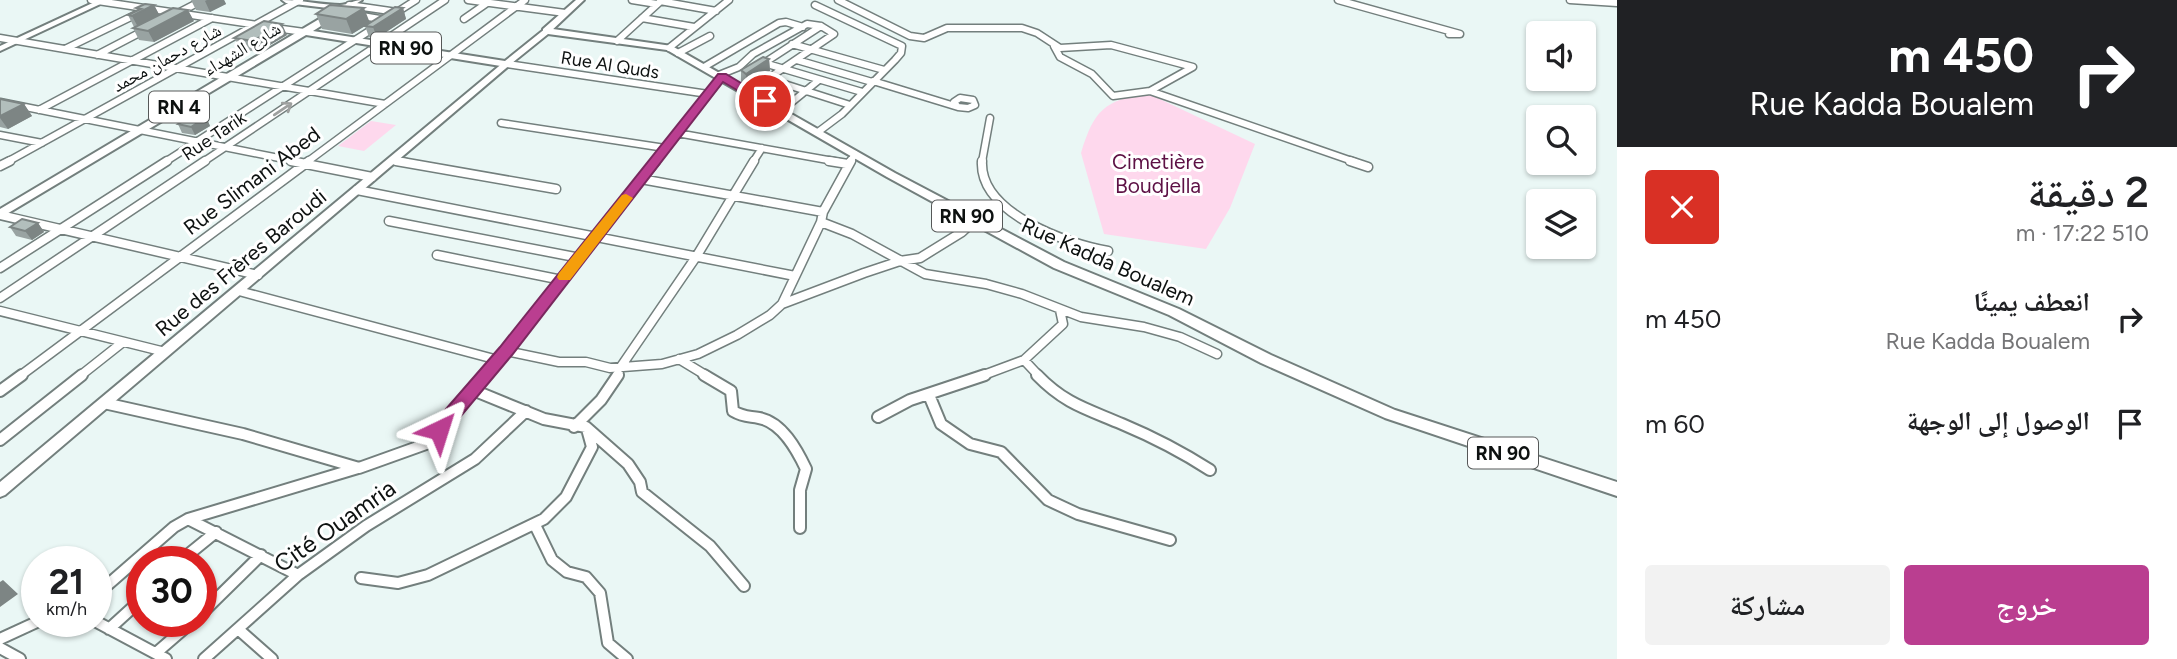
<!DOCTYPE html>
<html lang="ar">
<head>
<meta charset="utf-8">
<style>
  body { margin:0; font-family:Figtree,"Noto Naskh Arabic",sans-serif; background:#f2f2f2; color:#202124; direction:rtl; height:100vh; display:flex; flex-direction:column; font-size:26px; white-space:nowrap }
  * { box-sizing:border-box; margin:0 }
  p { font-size:23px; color:#757577 }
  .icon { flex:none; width:38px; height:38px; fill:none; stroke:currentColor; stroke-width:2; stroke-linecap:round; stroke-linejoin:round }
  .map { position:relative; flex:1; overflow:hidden; direction:ltr }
  .side { display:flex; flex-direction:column; background:#fff; width:560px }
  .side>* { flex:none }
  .hud { background:#202124; color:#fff; overflow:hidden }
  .tools { position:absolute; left:1526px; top:21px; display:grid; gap:14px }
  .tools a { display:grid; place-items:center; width:70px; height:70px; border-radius:7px; background:#fff; box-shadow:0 2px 5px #0004; font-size:35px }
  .speed { position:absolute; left:21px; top:546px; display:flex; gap:14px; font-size:35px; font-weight:700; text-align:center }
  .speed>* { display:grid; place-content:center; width:91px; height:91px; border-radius:50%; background:#fff; box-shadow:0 2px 5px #0004; line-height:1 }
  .speed small { font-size:18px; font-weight:400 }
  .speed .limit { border:10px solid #d22; background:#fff; color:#111 }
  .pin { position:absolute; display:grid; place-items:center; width:60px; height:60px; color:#fff; margin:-30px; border:4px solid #fff; border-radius:50%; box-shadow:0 2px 7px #0007 }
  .me { position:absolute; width:77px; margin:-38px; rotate:41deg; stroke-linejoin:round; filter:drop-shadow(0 0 5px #0008) }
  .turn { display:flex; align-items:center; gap:24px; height:147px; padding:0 28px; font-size:32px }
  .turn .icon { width:91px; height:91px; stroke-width:2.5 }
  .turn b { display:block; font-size:49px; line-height:60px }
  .round { display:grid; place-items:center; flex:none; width:74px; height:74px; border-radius:7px; background:#f2f2f2 }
  .summary { display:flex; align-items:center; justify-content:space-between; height:119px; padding:0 28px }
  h1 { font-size:42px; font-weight:600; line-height:52px }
  .primary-button { display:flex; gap:14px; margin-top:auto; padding:14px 28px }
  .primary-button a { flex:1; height:80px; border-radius:7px; background:#ba3e90; color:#fff; font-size:28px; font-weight:600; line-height:80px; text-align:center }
  .primary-button a+a { background:#f2f2f2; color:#202124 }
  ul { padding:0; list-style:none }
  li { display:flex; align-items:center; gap:21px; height:105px; padding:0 28px }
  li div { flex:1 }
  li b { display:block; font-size:26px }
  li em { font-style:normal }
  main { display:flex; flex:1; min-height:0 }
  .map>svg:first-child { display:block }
</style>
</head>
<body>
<main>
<section class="side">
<div class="hud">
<div class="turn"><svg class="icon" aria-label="right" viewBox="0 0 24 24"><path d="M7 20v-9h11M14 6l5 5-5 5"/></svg><div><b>450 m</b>Rue Kadda Boualem</div></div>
</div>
<div class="summary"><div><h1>2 دقيقة</h1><p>510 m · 17:22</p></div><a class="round" style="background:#d93025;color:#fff"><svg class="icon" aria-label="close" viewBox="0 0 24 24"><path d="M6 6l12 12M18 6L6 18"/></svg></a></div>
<ul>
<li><svg class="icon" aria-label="right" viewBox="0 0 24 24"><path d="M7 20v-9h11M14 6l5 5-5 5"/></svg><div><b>انعطف يمينًا</b><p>Rue Kadda Boualem</p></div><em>450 m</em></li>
<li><svg class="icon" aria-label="arrive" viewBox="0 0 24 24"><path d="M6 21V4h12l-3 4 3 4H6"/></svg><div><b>الوصول إلى الوجهة</b></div><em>60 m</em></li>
</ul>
<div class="primary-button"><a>خروج</a><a>مشاركة</a></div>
</section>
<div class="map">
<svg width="1617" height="659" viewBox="0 0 1617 659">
  <rect width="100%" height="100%" fill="#eaf7f5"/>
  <path fill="#fed8ed" d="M1147,93l108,51 -25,64 -24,41 -102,-15 -23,-81c13,-43 23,-52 66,-60z
    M371,121l25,4 -32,26 -26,-5z"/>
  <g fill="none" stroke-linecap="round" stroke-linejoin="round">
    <g stroke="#737f7d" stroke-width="9">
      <path id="street-far2" d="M91,0l167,25
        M468,0l97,13
        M632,0l25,4
        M838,0l72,36 14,2 23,-10h75l15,5 23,15 51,-3 82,22 -43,24
        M1338,0l122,34h-11
        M1570,0l47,3
        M660,1l56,10
        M349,5l48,7
        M815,5l87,41 -1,7 -6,7 -53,54 -24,18
        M176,14l27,-14
        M394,14l22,-14
        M356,15l30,5
        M642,18l52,9
        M464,19l23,-16
        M275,28l29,4
        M0,38l385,66
        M617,41l45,-41
        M792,44l92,26
        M1054,46l6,11 32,17 21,22 37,-5 205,71
        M669,48l60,-48
        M65,49l72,-35
        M678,53l32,-17
        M97,55l48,-25
        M797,60l75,22
        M764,63l98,29
        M507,64l201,30
        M761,65l60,-39
        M704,67l75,-44 7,-1 17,5
        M719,75l20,-8 14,-13 54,-30 14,2 13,8 -86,58
        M769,79l81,26
        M873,81l85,26
        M960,98l13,2 2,5 -7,3 -10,-1 -4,-5z
        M0,102l299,60
        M39,110l173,-92
        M781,111l38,-31
        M501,123l164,25
        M677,133l162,29
        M0,135l42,8
        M393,160l13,2
        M7,162l293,-162
        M165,162l212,-136
        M203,162l242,-162
        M307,162l218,-162
        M655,162l67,-85
        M753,162l9,-14
        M850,162l5,-8
        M982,162l8,-44"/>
    </g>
    <g stroke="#737f7d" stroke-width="11">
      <path id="street-far1" d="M291,161l81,16
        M396,161l160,28
        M829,161l19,3
        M982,161c-3,52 85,83 126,90
        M1350,161l18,6
        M0,166l10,-5
        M641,179l182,33
        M357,190l438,86
        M0,215l258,60
        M389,221l191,37
        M821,222l31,12 73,40 61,10 36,10 59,23 63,10 36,10 37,17
        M437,255l125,25
        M0,268l167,-107
        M239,291l259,69
        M0,298l205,-137
        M782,304l82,-31 36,-12 20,-3 42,-26 13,-12
        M0,311l165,41
        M506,351l53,11h27l24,6 52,-4 36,-10 39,-19 33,-20 12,-11 39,-82 2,-10 28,-51
        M679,359l28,17
        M1024,360l15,16
        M20,376l289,-215
        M80,376l43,-34
        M484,376l172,-215
        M617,376l3,-8 76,-111 58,-96
        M981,376l43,-16 39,-36 -3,-14"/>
    </g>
    <g stroke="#737f7d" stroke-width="14">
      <path id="street" d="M704,375l27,16 2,20c10,6 15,5 26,7 23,4 38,32 47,51l-6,21v38
        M1037,375c28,29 50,34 85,49 31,13 60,28 88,46
        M473,390l71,29 42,8 42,37 12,18 2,10 68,54 34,40
        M0,391l22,-16
        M929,395l12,29 29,20 31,8 47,48 30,14 92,26
        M104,403l139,31 116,34 67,-24 60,-69
        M878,417l32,-17 75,-25
        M574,427l27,-27 17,-25
        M0,440l82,-65
        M188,519l110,56
        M535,525l17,35 15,12 19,5 14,16 8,50 19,16
        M179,562l37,-30
        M361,578l37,5 30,-8 116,-56 22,-22 26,-50 -5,-18
        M96,595l78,-68 14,-8 170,-51
        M201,614l60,-59
        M95,621l71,38
        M109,629l33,-30
        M238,629l34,30
        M0,639l39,-18
        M0,648l20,11
        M156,653l37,-32
        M204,659l94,-84 68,-49 109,-67 51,-48"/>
    </g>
    <g stroke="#737f7d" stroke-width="4">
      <path id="secondary" d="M99,0h10l-109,51v-5z
        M576,0h8l-35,33h-6v-4z
        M504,62l7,2 -506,431 -5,2v-15z"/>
    </g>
    <g stroke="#737f7d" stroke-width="4">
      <path id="primary" d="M282,0c19,0 40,5 58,5 8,0 14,-5 22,-5l-49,31 192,30 41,-33 126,18 223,127 169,89 115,47 92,46 124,55 222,72v14l-232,-78 -124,-55 -92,-48 -115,-47 -167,-91 -220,-127 -119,-16 -41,33 -201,-32 -306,183v-9l336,-200 -50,-6z"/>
    </g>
    <use href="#street-far2" stroke="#fff" stroke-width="6"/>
    <use href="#street-far1" stroke="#fff" stroke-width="8"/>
    <use href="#street" stroke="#fff" stroke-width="10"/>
    <use href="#secondary" fill="#fff" fill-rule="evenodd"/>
    <use href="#primary" fill="#fff" fill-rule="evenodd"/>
  </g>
  <path fill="#99a3a2" d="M191,0h33l2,4 -16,8 -14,-2z
    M154,5l5,10 35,6 -40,21 -15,-2 -6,-12 2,-1h-1l-6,-12 9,-4 -1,-3z
    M403,8l3,11 -29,19 -8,-1 -4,-11 -13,8 -30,-5 -6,-15 53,9z
    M287,35l-29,17 -18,-3 -6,-11z
    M371,47l23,5 -9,5 -11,-3z
    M769,59l1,12 -23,15 -6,-4v-12z
    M0,99l24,5 8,12 -24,13 -8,-2z
    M206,117l4,9 -15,9 -13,-2 -4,-9z
    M38,223l6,9 -12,8 -16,-4 -6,-9z"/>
  <path fill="#7d8584" d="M207,0h17l2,4 -16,8 -5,-11z
    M154,5l6,11 -22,11 -6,-11z
    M364,8l6,15 -18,11 -6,-15z
    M403,8l3,11 -29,19 -4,-11z
    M188,10l6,11 -40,21 -6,-11z
    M282,24l5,11 -29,17 -5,-11z
    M392,44l2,8 -9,5 -3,-7z
    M769,59l1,12 -23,15 -1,-12z
    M24,104l8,12 -24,13 -8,-11v-2z
    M206,117l4,9 -15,9 -4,-8z
    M38,223l6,9 -12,8 -7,-9z
    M3,580l15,14 -18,13v-25z"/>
  <path fill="#b2bebc" stroke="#7d8584" stroke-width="2" d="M145,4l9,1 -22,11 -4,-1 13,-6 -5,-1z
    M330,5l34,3 -18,11 -30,-5z
    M395,7l8,1 -30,19 -8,-1z
    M173,8l15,2 -40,21 -15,-3z
    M264,21l18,3 -29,17 -19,-3z
    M378,42l14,2 -10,6 -11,-3z
    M763,57l6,2 -23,15 -5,-4z
    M0,99l24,5 -24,12z
    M193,115l13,2 -15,10 -13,-3z
    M22,219l16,4 -13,8 -15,-4z"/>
  <defs><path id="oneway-shaft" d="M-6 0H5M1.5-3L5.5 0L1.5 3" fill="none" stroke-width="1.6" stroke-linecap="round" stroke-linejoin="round" transform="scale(1.75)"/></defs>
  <use stroke="#9ea09f" href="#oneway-shaft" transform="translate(283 109) rotate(-34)"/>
  <path fill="#ba3e90" stroke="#79285e" stroke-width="2" d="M718,74h8l45,27 -10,3 -38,-22 -211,273 -67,80h-13l-2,-5 2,-5 68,-78z"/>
  <path fill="#f59e0b" d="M626,194l7,4 -63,82h-11l-2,-3 2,-4 63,-78z"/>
  <g text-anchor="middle" stroke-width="6" stroke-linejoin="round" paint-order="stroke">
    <g font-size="18" fill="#0d1110" stroke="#fff">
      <text transform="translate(242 49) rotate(-31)" y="6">شارع الشهداء</text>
      <text transform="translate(167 58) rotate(-29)" y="6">شارع دحمان محمد</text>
      <text transform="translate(610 65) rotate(9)" y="6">Rue Al Quds</text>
      <text transform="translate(214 136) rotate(-34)" y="6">Rue Tarik</text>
    </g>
    <g fill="#fff" stroke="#565858" stroke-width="2">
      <rect x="371" y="32.5" width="70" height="31" rx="5"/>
      <rect x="149" y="91.5" width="60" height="31" rx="5"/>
      <rect x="932" y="200.5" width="70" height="31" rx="5"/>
      <rect x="1468" y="437.5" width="70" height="31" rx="5"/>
    </g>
    <g font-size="19" font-weight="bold" fill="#0d1110">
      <text x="406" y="55">RN 90</text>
      <text x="179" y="114">RN 4</text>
      <text x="967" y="223">RN 90</text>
      <text x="1503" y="460">RN 90</text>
    </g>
    <g font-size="21" fill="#5d1145" stroke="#fff">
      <text x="1158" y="169">Cimetière<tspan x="1158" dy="24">Boudjella</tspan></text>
    </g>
    <g font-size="21" fill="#0d1110" stroke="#fff">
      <text transform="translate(252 181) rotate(-37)" y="7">Rue Slimani Abed</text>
      <text transform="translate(1108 262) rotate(24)" y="7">Rue Kadda Boualem</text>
      <text transform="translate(241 263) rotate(-40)" y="7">Rue des Frères Baroudi</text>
    </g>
    <g font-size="24" fill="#0d1110" stroke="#fff">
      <text transform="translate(335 526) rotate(-35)" y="8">Cité Ouamria</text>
    </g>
  </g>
</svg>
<div class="tools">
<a><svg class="icon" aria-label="sound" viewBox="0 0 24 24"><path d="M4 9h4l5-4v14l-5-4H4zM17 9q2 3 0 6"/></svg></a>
<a><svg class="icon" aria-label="search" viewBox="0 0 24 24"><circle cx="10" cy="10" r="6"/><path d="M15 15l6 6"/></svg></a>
<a><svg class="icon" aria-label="layers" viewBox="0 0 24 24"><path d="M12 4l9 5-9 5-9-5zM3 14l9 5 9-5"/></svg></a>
</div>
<div class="speed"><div>21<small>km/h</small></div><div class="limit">30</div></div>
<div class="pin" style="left:765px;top:101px;background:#d93025"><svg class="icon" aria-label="arrive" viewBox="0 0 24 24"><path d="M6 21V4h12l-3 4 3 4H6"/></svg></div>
<svg class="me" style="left:439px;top:430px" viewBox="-20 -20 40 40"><path d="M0-17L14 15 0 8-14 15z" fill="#ba3e90" stroke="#fff" stroke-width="4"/></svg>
</div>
</main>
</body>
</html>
